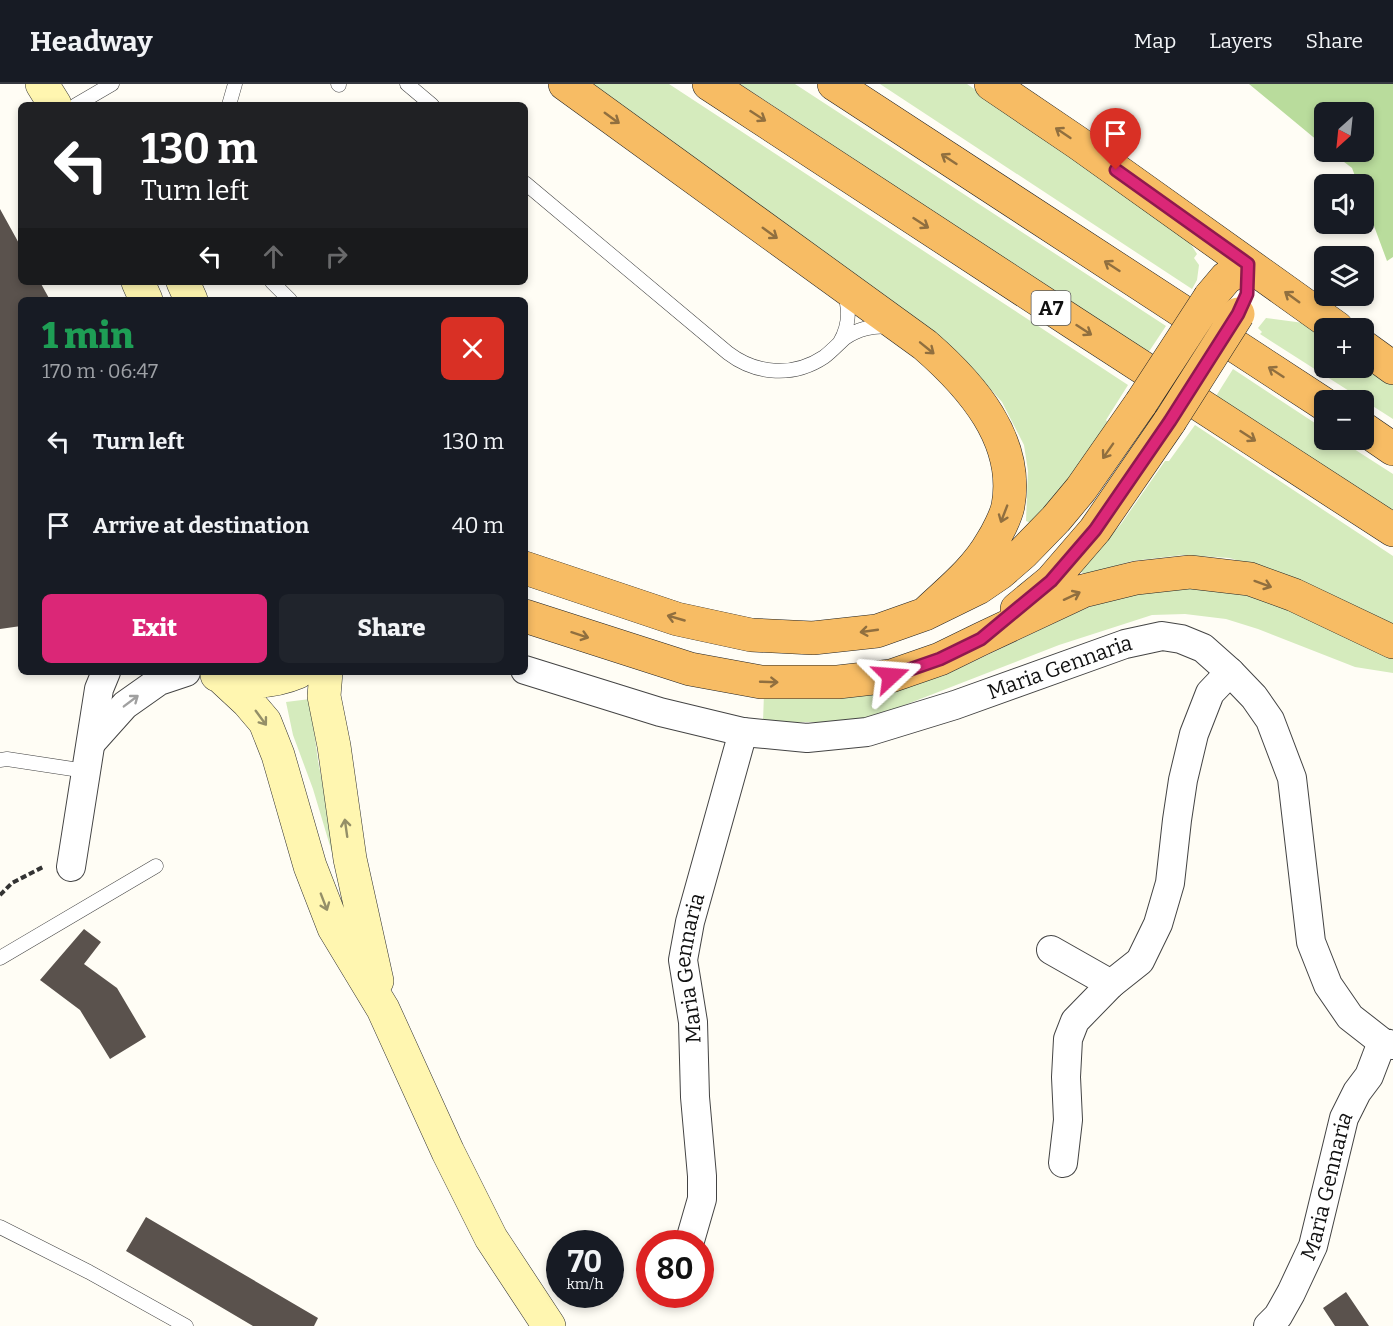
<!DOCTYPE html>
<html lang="en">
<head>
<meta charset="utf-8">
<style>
  body { margin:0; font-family:Bitter,serif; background:#20242c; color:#f1f3f6; height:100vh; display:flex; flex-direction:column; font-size:22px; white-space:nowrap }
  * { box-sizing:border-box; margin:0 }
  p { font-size:20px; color:#9ea1a6 }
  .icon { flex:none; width:33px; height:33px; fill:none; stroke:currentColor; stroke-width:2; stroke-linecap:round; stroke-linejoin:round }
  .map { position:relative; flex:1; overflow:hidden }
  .sheet { position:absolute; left:18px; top:213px; width:510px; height:378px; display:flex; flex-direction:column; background:#171b24; border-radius:9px; box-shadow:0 3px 9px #0003 }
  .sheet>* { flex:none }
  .guide { position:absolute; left:18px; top:18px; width:510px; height:183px; border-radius:9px; box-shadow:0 3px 9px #0003; background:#202124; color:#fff; overflow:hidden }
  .needle { width:39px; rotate:207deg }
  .fabs { position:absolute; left:1314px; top:18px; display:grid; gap:12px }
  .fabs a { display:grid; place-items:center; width:60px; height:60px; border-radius:9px; background:#171b24; box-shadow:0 3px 9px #0003; font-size:30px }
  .speed { position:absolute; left:546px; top:1146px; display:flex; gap:12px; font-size:30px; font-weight:700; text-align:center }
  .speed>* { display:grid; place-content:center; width:78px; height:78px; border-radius:50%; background:#171b24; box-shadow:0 3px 9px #0003; line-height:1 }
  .speed small { font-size:15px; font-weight:400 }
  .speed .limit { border:9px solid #d22; background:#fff; color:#111 }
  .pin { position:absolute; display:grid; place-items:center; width:51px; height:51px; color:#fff; margin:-62px -26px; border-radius:50% 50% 50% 0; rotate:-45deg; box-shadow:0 0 6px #0007 }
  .pin .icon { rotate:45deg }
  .me { position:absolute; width:66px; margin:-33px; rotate:71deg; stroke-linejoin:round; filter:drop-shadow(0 0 4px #0008) }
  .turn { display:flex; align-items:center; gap:21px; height:126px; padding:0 24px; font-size:27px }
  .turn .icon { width:78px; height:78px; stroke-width:2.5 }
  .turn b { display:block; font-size:42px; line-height:51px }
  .lanes { display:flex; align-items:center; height:57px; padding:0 24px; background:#0003; justify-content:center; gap:30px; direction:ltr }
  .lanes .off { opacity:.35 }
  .round { display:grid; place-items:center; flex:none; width:63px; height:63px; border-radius:9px; background:#20242c }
  .headline { display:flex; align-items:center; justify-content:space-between; height:102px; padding:0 24px }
  h1 { font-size:36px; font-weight:800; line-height:45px; color:#1e9e55 }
  .primary-button { display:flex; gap:12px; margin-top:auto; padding:12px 24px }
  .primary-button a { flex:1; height:69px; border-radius:9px; background:#db2777; color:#fff; font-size:24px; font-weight:800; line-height:69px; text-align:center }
  .primary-button a+a { background:#20242c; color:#f1f3f6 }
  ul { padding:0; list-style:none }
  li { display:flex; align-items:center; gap:18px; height:84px; padding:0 24px }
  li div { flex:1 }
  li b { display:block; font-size:22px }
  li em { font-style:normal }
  header { display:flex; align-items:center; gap:36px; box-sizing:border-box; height:84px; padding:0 30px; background:#171b24; border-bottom:2px solid #363941 }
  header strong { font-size:28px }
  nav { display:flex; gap:33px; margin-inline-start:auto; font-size:21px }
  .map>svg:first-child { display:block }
</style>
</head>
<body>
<header>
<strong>Headway</strong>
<nav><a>Map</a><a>Layers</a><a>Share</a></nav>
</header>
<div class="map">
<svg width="1393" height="1242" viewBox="0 0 1393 1242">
  <rect width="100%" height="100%" fill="#fffdf5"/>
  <path fill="#d5ebbd" d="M583,0h86l459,301 -22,35 4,6 -70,89 -9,8 -5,-2 2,-50 -4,-26 -22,-43 -32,-36z
    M740,0h55l371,242 -18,27z
    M880,0h87l93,63 125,88 12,19 -3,4 5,7 -2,15 -5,9z
    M1266,234l45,6 13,10v34h40v-5l29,21v35l-133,-85 2,-2 -4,-4z
    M1233,285l91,60v11h16l53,34v38l-177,-116z
    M1195,341l198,131v72l-77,-41 -86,-29 -47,-3 -51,6 -41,12 -6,1 -4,-2v-4l7,-6 33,-38 44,-63h4z
    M1175,500l88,13 130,61v15l-38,-6 -97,-38 -32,-10 -41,-5 -33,1 -93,30 -162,63 -44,14h-90l1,-29 115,-1 64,-16 139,-66 58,-22z
    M310,615l8,62 27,135 -32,-107 -20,-54 -7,-33z"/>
  <path fill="#b9dc9c" d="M1249,0h144v173l-6,4 -23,-62v-15h-6l-6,-16 -21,-16h33v-40h-40v34z"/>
  <path fill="#5a524d" d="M0,125l21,38v35h19l10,18h-29v326l-21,3z
    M84,845l17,13 -17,22 33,24 29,49 -36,22 -30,-49 -40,-30z
    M146,1133l172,101 -4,8h-61l-127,-75z
    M1346,1208l23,34h-34l-12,-18z"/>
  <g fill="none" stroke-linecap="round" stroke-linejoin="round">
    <g stroke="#444" stroke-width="15">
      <path id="service" d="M338,0l1,1
        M407,0l25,21
        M76,21l36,-21
        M229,21l6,-21
        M525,99l203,170c29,22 66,24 96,4 8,-6 14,-13 21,-19 12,-9 29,-13 44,-11
        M272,198l18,18
        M840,258c9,-15 10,-33 4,-50
        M0,676l7,-1 79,12
        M0,874l156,-92
        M0,1143l89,45 97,54"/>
    </g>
    <g stroke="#444" stroke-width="30">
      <g id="minor">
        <path id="s1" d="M525,586l135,42 83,20 64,6 60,-6 88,-27 170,-61 37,-8 19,3 22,9 27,24 24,25 16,23 22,58 19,164 17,43 22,32 32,25 11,3"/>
        <path d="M91,659l34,-38 34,-24 27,-9"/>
        <path d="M71,783l28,-178 7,-17"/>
        <path d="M1051,866l60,34"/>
        <path d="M1063,1079l5,-43 -2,-43 2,-38 7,-18 36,-37 29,-23 18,-37 12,-41 7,-63 6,-40 11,-46 16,-41 20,-21"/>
        <path id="s2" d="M689,1160l13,-45v-23l-7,-79 -2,-75 -10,-62 7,-38 53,-190"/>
        <path id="s3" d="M1268,1242l10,-10 13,-23 22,-47 31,-128 13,-26 12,-16 13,-34"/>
      </g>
    </g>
    <g stroke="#333" stroke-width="34">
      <path id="secondary" d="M42,0l13,21
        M138,198l8,18
        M183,198l8,18
        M326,588l-2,24 10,50 16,113 27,122
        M217,591c26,9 55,8 81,-3
        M220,592l28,26 17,20 13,33 32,111 24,62 49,81 65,143 43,86 58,88"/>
    </g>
    <g stroke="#222" stroke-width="34">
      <path id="trunk" d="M565,0l360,261c46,40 95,95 83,161 -2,10 -11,28 -17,37 -16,28 -43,49 -66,71
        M709,0l365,239 319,207
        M834,0l490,320
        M991,0l87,59 259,185
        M1210,213l16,-19 21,-13
        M1364,263l29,21
        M1364,345l29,20
        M525,484l152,51 74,16 62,3 64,-7 48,-17 53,-26 22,-15 23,-20 33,-34 25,-30 60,-86
        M1017,525l34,-28 44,-51 75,-109
        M525,532l165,53 71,13h77l53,-6 49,-17 41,-20 102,-48 53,-13 54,-6 60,7 44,16 99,47"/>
    </g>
    <path stroke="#333" stroke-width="4" stroke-dasharray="6 3" stroke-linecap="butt" d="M0,811l12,-12 31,-16"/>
    <use href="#service" stroke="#fff" stroke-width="14"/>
    <use href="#minor" stroke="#fff" stroke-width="28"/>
    <use href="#secondary" stroke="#fff6b0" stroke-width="33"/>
    <use href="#trunk" stroke="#f7bc64" stroke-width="33"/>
    <g stroke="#222" stroke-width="34" stroke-linecap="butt">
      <path id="trunk-bridge" d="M1141,319l69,-106
        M1170,337l68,-107"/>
    </g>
    <use href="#trunk-bridge" stroke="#f7bc64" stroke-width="33"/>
  </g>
  <defs><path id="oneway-shaft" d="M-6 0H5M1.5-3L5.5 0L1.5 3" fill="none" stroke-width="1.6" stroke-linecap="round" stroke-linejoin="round" transform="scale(1.5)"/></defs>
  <g stroke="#906f3f">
    <use href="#oneway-shaft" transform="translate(758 32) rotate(33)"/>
    <use href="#oneway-shaft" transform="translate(612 34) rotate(36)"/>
    <use href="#oneway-shaft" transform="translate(1063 49) rotate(-146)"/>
    <use href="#oneway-shaft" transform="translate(949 75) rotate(-147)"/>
    <use href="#oneway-shaft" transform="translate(921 139) rotate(33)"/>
    <use href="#oneway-shaft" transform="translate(770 149) rotate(36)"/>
    <use href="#oneway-shaft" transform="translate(1112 182) rotate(-147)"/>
    <use href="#oneway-shaft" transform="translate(1292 213) rotate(-144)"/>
    <use href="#oneway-shaft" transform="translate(1084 246) rotate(33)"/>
    <use href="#oneway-shaft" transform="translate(927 264) rotate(39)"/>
    <use href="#oneway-shaft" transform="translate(1276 288) rotate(-147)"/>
    <use href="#oneway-shaft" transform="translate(1248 352) rotate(33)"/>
    <use href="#oneway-shaft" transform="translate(1108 367) rotate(125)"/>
    <use href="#oneway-shaft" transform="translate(1004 430) rotate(111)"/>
    <use href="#oneway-shaft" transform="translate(1263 500) rotate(20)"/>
    <use href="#oneway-shaft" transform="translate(1072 512) rotate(-25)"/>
    <use href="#oneway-shaft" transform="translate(676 534) rotate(-164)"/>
    <use href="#oneway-shaft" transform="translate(869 547) rotate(172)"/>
    <use href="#oneway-shaft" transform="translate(580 551) rotate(18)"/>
    <use href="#oneway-shaft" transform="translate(769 598) rotate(2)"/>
  </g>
  <use stroke="#a0a0a0" href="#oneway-shaft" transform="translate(131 617) rotate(-37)"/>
  <g stroke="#948f68">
    <use href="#oneway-shaft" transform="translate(261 634) rotate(54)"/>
    <use href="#oneway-shaft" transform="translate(346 744) rotate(-98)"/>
    <use href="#oneway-shaft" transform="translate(324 818) rotate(69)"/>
  </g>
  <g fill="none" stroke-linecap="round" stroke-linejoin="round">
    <g stroke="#8e194d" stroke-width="15">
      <path id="route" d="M891,592l49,-17 41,-20 70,-58 44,-51 75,-109 68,-107 9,-20 1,-30 -132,-94"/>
    </g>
    <use href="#route" stroke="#db2777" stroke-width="10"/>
  </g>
  <g text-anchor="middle" stroke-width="6" stroke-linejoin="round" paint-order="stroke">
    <rect fill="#fff" stroke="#585858" stroke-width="1.5" x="1031.5" y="207" width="39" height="34" rx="4.5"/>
    <g font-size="20" font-weight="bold" fill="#111">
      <text x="1051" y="231">A7</text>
    </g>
    <g font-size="21" fill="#111" stroke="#fff">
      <text dy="7" stroke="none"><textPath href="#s1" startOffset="555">Maria Gennaria</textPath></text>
      <text dy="7" stroke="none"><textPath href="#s2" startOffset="279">Maria Gennaria</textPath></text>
      <text dy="7" stroke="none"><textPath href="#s3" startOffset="154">Maria Gennaria</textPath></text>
    </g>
  </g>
</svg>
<div class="fabs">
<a><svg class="needle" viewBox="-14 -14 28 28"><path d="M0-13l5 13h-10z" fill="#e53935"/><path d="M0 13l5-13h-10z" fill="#9ea1a6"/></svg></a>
<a><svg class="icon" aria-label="sound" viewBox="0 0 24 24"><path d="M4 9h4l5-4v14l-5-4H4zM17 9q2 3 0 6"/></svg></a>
<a><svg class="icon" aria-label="layers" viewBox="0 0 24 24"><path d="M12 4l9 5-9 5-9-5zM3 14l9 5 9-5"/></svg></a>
<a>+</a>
<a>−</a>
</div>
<div class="speed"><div>70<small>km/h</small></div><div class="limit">80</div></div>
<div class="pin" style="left:1116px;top:86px;background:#d93025"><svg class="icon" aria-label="arrive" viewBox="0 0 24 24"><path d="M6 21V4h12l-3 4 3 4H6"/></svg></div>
<svg class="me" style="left:891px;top:592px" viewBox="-20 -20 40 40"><path d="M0-17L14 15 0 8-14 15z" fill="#db2777" stroke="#fff" stroke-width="4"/></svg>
<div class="guide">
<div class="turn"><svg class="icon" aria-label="left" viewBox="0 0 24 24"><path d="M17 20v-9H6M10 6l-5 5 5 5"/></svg><div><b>130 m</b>Turn left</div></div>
<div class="lanes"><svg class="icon" aria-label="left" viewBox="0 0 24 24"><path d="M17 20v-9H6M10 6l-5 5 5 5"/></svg><svg class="icon off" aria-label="ahead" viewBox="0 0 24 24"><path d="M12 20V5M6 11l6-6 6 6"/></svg><svg class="icon off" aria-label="right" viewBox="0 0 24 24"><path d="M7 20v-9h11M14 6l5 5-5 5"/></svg></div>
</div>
<section class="sheet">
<div class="headline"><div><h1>1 min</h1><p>170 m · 06:47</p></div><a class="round" style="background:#d93025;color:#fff"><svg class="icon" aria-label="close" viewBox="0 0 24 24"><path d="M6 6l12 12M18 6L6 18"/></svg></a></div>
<ul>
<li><svg class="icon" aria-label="left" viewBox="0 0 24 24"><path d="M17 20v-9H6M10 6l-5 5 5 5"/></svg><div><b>Turn left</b></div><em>130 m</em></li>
<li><svg class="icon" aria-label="arrive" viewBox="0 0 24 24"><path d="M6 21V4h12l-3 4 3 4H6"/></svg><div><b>Arrive at destination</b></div><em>40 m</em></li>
</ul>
<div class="primary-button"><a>Exit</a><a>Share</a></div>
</section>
</div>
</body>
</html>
